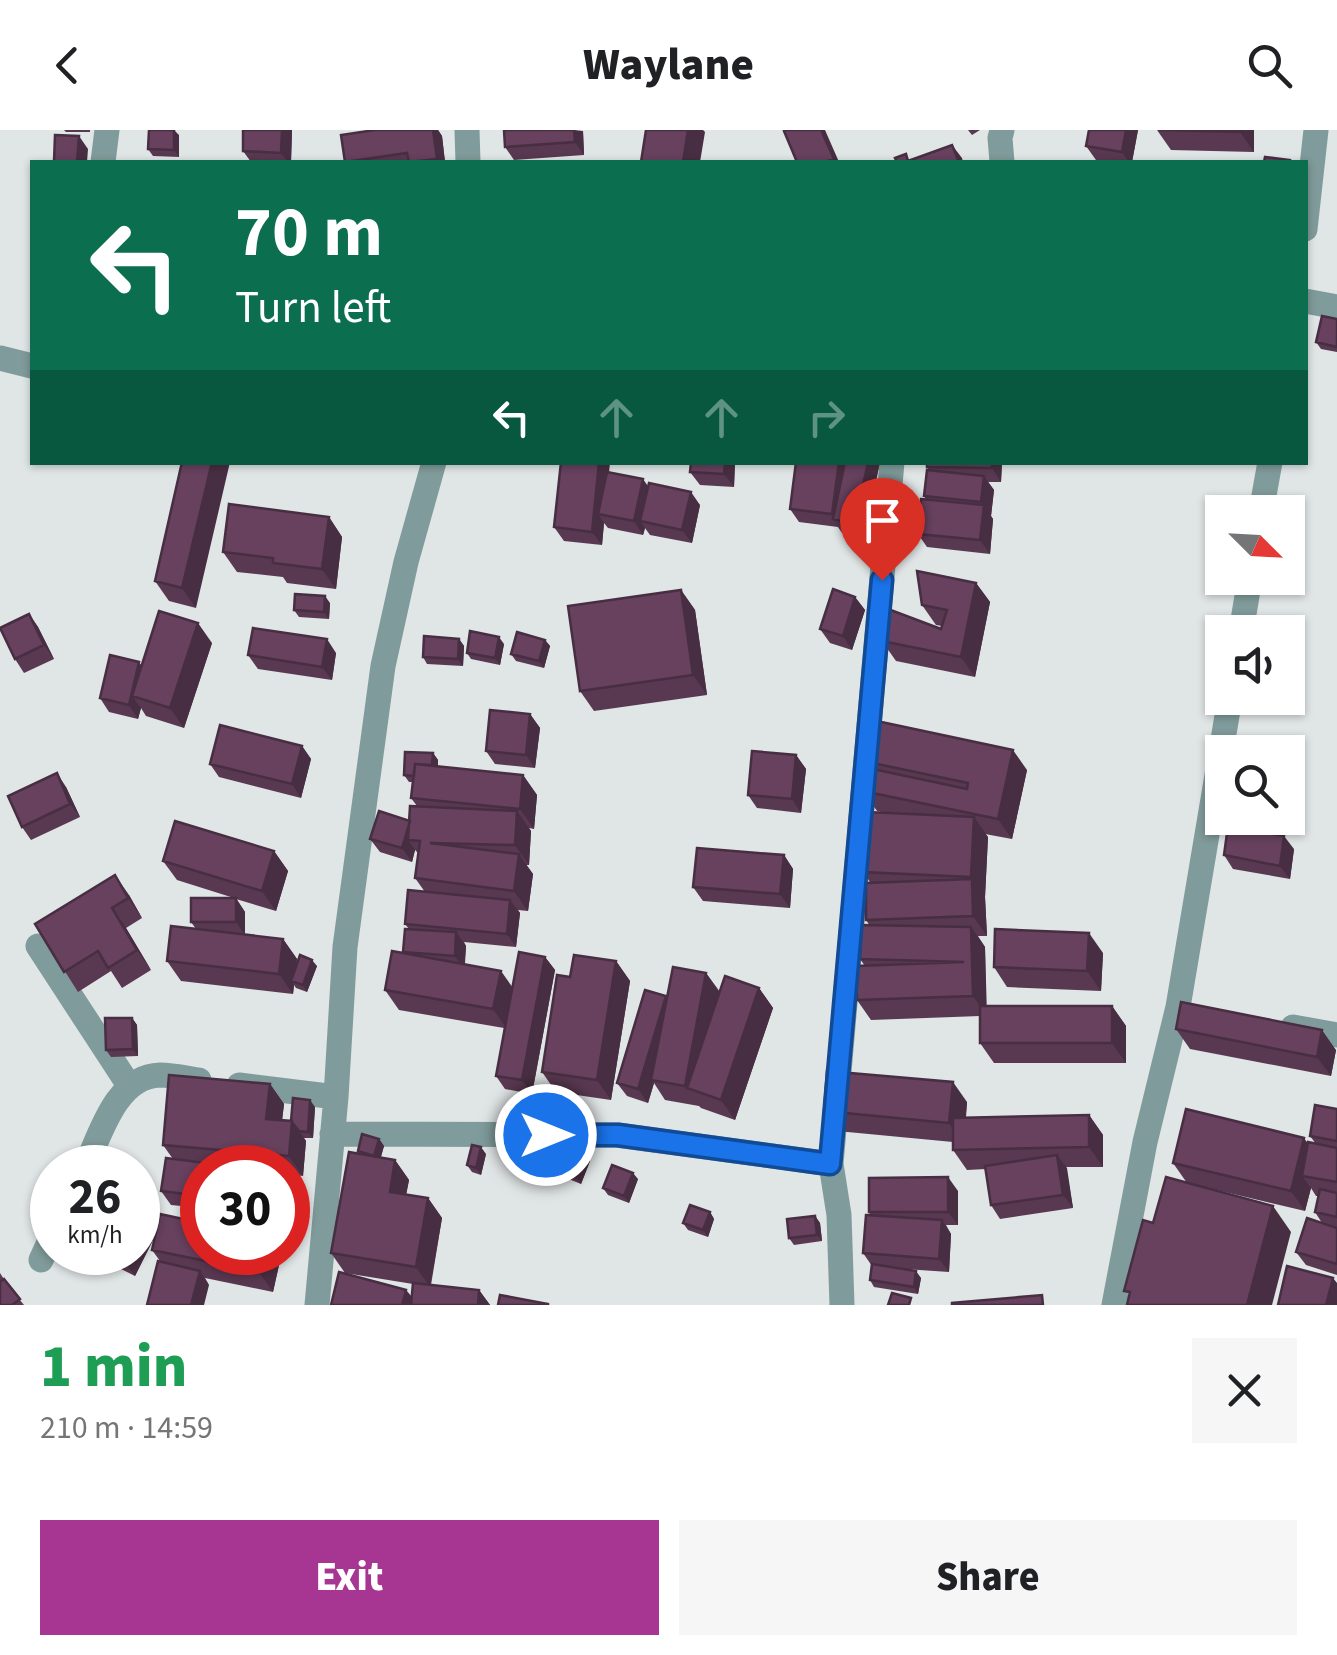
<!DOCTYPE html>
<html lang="en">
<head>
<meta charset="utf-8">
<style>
  body { margin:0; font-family:"Source Sans 3",sans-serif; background:#f6f6f6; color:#202124; height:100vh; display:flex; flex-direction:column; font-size:38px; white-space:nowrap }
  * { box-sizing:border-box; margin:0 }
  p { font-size:32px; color:#757577 }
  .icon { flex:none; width:55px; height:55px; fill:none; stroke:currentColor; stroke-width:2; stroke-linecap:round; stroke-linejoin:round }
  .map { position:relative; height:1175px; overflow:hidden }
  .sheet { display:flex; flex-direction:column; background:#fff; flex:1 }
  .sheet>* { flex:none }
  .top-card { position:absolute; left:30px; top:30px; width:1278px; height:305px; border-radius:0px; box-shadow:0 2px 8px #0004; background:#0b6e4f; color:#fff; overflow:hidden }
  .needle { width:65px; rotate:114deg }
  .tools { position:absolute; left:1205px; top:365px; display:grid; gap:20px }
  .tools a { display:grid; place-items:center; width:100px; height:100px; border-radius:0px; background:#fff; box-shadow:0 2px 8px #0004; font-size:50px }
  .speed { position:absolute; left:30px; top:1015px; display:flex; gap:20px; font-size:50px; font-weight:700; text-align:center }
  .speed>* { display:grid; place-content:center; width:130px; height:130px; border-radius:50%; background:#fff; box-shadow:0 2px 8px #0004; line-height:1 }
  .speed small { font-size:25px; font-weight:400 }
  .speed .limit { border:15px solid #d22; background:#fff; color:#111 }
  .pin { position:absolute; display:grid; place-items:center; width:85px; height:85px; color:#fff; margin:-102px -42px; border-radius:50% 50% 50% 0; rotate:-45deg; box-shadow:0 0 10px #0007 }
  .pin .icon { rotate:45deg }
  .me { position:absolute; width:110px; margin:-55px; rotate:90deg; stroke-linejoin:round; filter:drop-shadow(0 0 8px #0008) }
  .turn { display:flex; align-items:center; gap:35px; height:210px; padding:0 40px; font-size:45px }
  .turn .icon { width:130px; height:130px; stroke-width:2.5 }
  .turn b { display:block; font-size:70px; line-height:85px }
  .lanes { display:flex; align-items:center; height:95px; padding:0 40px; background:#0003; justify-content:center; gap:50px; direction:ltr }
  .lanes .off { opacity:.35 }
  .round { display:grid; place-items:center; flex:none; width:105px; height:105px; border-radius:0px; background:#f6f6f6 }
  .headline { display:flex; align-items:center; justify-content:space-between; height:170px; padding:0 40px }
  h1 { font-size:60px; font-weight:800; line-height:75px; color:#1e9e55 }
  .primary-button { display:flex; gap:20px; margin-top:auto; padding:20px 40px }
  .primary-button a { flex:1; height:115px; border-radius:0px; background:#a73693; color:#fff; font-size:40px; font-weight:800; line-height:115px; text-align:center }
  .primary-button a+a { background:#f6f6f6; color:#202124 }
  header { display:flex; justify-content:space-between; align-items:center; height:130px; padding:0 40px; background:#fff; font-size:45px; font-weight:800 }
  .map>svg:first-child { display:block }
</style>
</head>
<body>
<header><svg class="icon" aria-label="back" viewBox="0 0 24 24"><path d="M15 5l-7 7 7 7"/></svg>Waylane<svg class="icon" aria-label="search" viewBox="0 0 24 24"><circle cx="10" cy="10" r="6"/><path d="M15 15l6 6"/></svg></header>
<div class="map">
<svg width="1337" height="1175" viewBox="0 0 1337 1175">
  <rect width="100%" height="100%" fill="#e0e5e5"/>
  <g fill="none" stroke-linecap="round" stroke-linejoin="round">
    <path stroke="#809b9b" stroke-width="25" d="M467,0l1,32
      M103,32l4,-32
      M1002,32l-2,-24 2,-8
      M1305,99l11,-99
      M1305,171l32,6
      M0,228l32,8
      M1261,382l9,-50
      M1241,502l9,-54
      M38,816l92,141
      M1293,897l44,8
      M239,955l97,12
      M332,1004l285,1 214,29
      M85,1038c15,-33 31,-92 75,-93 12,0 26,3 39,5
      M41,1130l11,-24
      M317,1175l19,-208 9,-150 38,-281 23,-104 28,-100
      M842,1175l-3,-90 -8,-51 61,-702
      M1114,1175l31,-163 33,-135 52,-309"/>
  </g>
  <path fill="#593851" d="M64,0h26v2h-24z
    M243,0h49l-1,32h-40l-8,-11z
    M375,0h63l4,6 3,26h-100l-4,-27z
    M968,0h12l-8,5z
    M1089,0h49l-6,32h-20l-16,-2 -10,-14z
    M1157,0h97v22l-83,-2z
    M583,1l1,24 -70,5 -9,-13z
    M179,5v22l-26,-1 -5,-7z
    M1337,189v33l-16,-3 -5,-7z
    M182,332l14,146 -27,-7 -14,-20z
    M691,332h44l-1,25 -34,-2 -10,-13z
    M880,332l-16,75 -22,-4 -4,-6 -39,-5 -9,-13z
    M927,332h75l-1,20h-13l6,8 -3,26 2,3 -3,35 -63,-7 -9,-13 8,-34 -2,-4 5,-25 -2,-4z
    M609,343l91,32 -8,38 -42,-8 -5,-7 -2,7 -35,-7 -4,-5 -2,22 -38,-4 -10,-14z
    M329,387l13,20 -6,52 -49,-6 -4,-6 -46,-5 -14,-20z
    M976,453l14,19 -15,75 -79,-16 -14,-20 59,-12 1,-3 -6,-1 -14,-20z
    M681,460l14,20 12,85 -113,16 -14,-20z
    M855,467l10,13 -13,40 -22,-7 -10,-14z
    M330,473l-1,16 -30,-2 -5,-7z
    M29,484l9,13 16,32 -30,14 -9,-14z
    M459,509l5,7 -1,20 -36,-2 -4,-7z
    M545,510l5,6 -6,22 -28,-7 -5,-7z
    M212,513l-28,85 -38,-12 -5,-8 -3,11 -29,-7 -9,-14 42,-32z
    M504,514l-4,21 -29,-6 -4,-6z
    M336,523l-4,27 -74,-11 -10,-14z
    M530,584l10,14 -5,40 -40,-4 -9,-13z
    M302,616l9,13 -10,39 -82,-21 -9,-13z
    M433,623l5,7v6l85,9 14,20 -3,34 -5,-1 2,3 -2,34h-3l7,9 -5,37 -10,-1 2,3 -4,34 -52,-5 2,4 -1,18 47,23 33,-30 10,13 -23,124 -27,-5 -9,-13 8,-48 -105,-18 -14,-20 19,-36 5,-25 -4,-5 20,-32 -10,-14 4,-24 -4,-4 -3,12 -32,-10 -10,-13 40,-18 7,-15 -6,-8 2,-16h-4l-5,-7z
    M796,625l10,14 -5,44 -44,-5 -9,-13z
    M863,631l164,9 -15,69 -27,-5 3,3 -3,60 2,39h-9l7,11 1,59h126l14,20v37h-132l-14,-20v-27l-109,4 -14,-20 8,-34 -5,-7 10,-33 -4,-6 4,-38 -7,-10 27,-58 -13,-3 -14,-20 5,-23z
    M66,657l14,30 -49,23 -9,-13z
    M1294,719l-4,30 -57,-10 -9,-14z
    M274,721l14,20 -12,40 -40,-12 9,13v22l38,5 14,20 -1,8 21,-1 -10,26 -11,-4 -2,-3 -1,9 -112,-13 -14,-20 29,-32 -5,-7 43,-24 -57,-18 -14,-19z
    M784,725l9,14 -3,39 -87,-7 -10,-14z
    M129,765l13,23 -16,10 25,42 -29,18 -11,-17 -33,21 -43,-68z
    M1103,823l-2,38 -94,-4 -13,-20z
    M616,831l14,20 -19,119 -55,-8 -14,-20 28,-95z
    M706,843l14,19 39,-4 14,20 -38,112 -34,-12 -2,-2 -34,-6 -11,-17 -6,20 -21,-7 -10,-13 49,-87z
    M132,888l5,7 1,31 -27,1 -5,-7z
    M1176,899l160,21 -5,26 -141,-27z
    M270,954l14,20 -2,16 9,1 24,-14 -2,31h-9l2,3 -3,35 -8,-1 5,7 -4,37 -8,-1v-50h-86v40l-31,-3 -10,-14 12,-32 -10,-14z
    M967,972l-1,16 123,-3 14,20v32h-37l7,41 -73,11 -9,-14 -5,-36 -19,1 -14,-20v-8l-116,-11 -13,-20z
    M1337,979v166l-31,-10 -10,-13 26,-29 -7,-11 3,-16h-2l-5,-8 -6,23 -118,-28 -14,-20 135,-20 8,1 -6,-8z
    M362,1004l17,5 5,7 -3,11 14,3 14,20 -3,14 22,4 14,20 -11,67 48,5 11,15h-159l8,-33 67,18 6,7 1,-13 -68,-11 -14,-20 18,-101 10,2 -1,-3z
    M486,1024l-5,21 -9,-3 -5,-7z
    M590,1031l-9,23 -22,-9 -5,-7z
    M638,1049l-9,24 -21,-8 -5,-7z
    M958,1061v34h-12l5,9 -2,38 -44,-3 16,9 -3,16 -44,-7 -4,-7 2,-14 -9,-13 7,-38 -1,-3z
    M710,1082l4,7 -6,18 -20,-7 -5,-7z
    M815,1086l5,7 2,18 -28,4 -5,-7z
    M154,1108l-19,38 -48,-24h51z
    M152,1120l50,2h77l2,4 -8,36 -68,-14 4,7 -49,-24z
    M0,1143l7,11 17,21h-24z"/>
  <path fill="#482e42" d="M174,0l5,5v22l-5,-7z
    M282,0h10l-1,32h-3l-7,-9z
    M433,0h5l4,6 3,26h-6l-2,-3z
    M574,0l9,1 1,24 -9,-13z
    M688,0h15l2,2 -5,30h-17z
    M821,0h4l14,32h-3l-2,-3z
    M1126,0h12l-6,32h-3l-7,-10z
    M1240,0h14v22l-14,-20z
    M79,6l9,13 -1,13h-10z
    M952,15l10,13 1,4h-4z
    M212,332h18l-34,146 -14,-20z
    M599,332h11l-5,54 -7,-2 6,9 -2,22 -10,-13z
    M725,332h10l-1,25 -10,-13z
    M839,332h11l-14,58 -4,-6z
    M868,332h12l-16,75 -9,-13z
    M992,332h10l-1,20 -9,-14z
    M984,346l10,14 -3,26 2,3 -3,35 -10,-14 3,-34 -2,-4z
    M643,349l9,13 -12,29 5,7 -2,7 -9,-14z
    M691,362l9,13 -8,38 -10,-13z
    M329,387l13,20 -6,52 -14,-20z
    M976,453l14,19 -15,75 -14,-20z
    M681,460l14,20 12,85 -14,-20z
    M325,466l5,7 -1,16 -5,-7z
    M855,467l10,13 -13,40 -9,-14z
    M29,484l9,13 16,32 -10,-14z
    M198,493l14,20 -28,85 -14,-20z
    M499,507l5,7 -4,21 -5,-7z
    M327,509l9,14 -4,27 -10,-13z
    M459,509l5,7 -1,20 -5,-7z
    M545,510l5,6 -6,22 -5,-7z
    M139,532l9,13 -16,21 9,12 -3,11 -9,-14z
    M530,584l10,14 -5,40 -9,-13z
    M302,616l9,13 -10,39 -9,-14z
    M1013,620l14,20 -15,69 -14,-20z
    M433,623l5,7 -1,24 -5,-7z
    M796,625l10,14 -5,44 -9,-14z
    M57,643l9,14 14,30 -10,-13z
    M523,645l14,20 -3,34 -14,-20z
    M517,681l14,20 -2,34 -14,-20z
    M974,687l14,20 -3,60 2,39 -14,-20 -2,-39z
    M411,691l-3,19 7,10 -3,12 -10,-14z
    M1284,706l10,13 -4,30 -10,-13z
    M274,721l14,20 -12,40 -14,-20z
    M519,724l14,20 -5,37 -14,-20z
    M784,725l9,14 -3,39 -10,-14z
    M115,745l14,20 13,23 -14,-20z
    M236,768l9,14v23l-9,-13z
    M510,770l10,13 -4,34 -9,-13z
    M112,778l14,20 25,42 -14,-20z
    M971,797l14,20 2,69 -14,-20z
    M456,802l10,14 -2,24 -9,-14z
    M1089,803l14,20 -2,38 -14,-20z
    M283,809l14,20 -3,23 -3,-1 3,4 -1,9 -14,-20z
    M545,827l10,13 -23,124 -10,-14z
    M312,830l5,6 -10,26 -4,-7z
    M616,831l14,20 -19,119 -14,-20z
    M501,841l14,20 -8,38 -14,-20z
    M706,843l14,20 -33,95 -2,-2z
    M759,858l14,20 -38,112 -14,-20z
    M666,866l9,14 -24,70 3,3 -6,20 -10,-14z
    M1112,876l14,20v37l-14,-20z
    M132,888l5,7 1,31 -5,-7z
    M1322,900l14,20 -5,26 -14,-19z
    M953,952l14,20 -4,41 -14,-20z
    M270,954l14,20 -4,35 -14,-20z
    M310,970l5,7 -2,31 -5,-6z
    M1089,985l14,20v32l-14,-20z
    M292,991l14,20 -3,35 -14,-20z
    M1304,1008l14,20 -16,18 9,12 -6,23 -14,-20z
    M379,1009l5,7 -5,17 -5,-7z
    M481,1017l5,7 -5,21 -5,-7z
    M585,1024l5,7 -9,23 -5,-7z
    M1057,1025l10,13 6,40 -10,-13z
    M395,1030l14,20 -6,32 -13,-20z
    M290,1038l10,14 -4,37 -8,-12z
    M633,1043l5,6 -9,24 -5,-7z
    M948,1047l10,14v34l-10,-13z
    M428,1068l14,20 -12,69 -14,-20z
    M1273,1076l18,26 -19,73h-25z
    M710,1082l4,7 -6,18 -5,-7z
    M815,1086l5,7 2,18 -5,-6z
    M942,1090l9,14 -2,38 -10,-13z
    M145,1095l9,13 -19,38 -9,-13 5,-11h7v-13z
    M263,1122h16l2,4 -8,36 -14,-20z
    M200,1141l9,14 -5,20h-13z
    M916,1141l5,7 -3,16 -4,-7z
    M1333,1148l4,5v22h-11z
    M406,1160l11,15h-15z
    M479,1160l11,15h-12z"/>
  <path fill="#67415e" stroke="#482e42" stroke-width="2.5" d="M149,0h25v20l-26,-1z
    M243,0h39l-1,23 -38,-2z
    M375,0h58l4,29 -28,3 -2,-9 -62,9 -4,-27z
    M504,0h70l1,12 -70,5z
    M646,0h42l-5,32h-42z
    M786,0h35l13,29 -9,3h-28l-13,-31z
    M1089,0h37l-4,22 -36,-6z
    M1159,0h81v2z
    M55,5l24,1 -2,26h-23z
    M952,15l7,17h-62l-2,-4 11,-4 2,7z
    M1265,27l25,3v2h-26z
    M1322,186l15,3v28l-21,-5z
    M182,332h30l-30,126 -27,-7z
    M561,332h38l-7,70 -38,-5z
    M691,332h34l-1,12 -34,-2z
    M796,332h43l-7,52 -42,-5z
    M845,332h23l-13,62 -22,-5z
    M927,332h65v6l-65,-1z
    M927,340l57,6 -3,26 -57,-6z
    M607,342l36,7 -9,42 -36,-7z
    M649,353l42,9 -9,38 -42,-9z
    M921,369l63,6 -4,35 -62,-6z
    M229,374l100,13 -7,52 -49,-6v-5l-50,-6z
    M917,441l59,12 -15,74 -79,-16 6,-32 53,20 6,-19 -25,-5z
    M833,459l22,8 -12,39 -23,-7z
    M681,460l12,85 -113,16 -12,-85z
    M295,464l30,2 -1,16 -30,-2z
    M159,481l39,12 -28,85 -38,-12z
    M29,484l15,31 -29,14 -15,-31z
    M253,498l74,11 -5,28 -74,-12z
    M470,501l29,6 -4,21 -28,-5z
    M517,502l28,8 -6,21 -28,-7z
    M424,506l35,3 -1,20 -35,-2z
    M110,525l29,7 -10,43 -29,-7z
    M490,580l40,4 -4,41 -40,-4z
    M872,590l141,30 -15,69 -135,-28 5,-23 99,21 1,-6 -105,-22z
    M220,595l82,21 -10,38 -82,-20z
    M752,621l44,4 -4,44 -44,-4z
    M405,622l28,1 -1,12 -17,-1 -1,12 -10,-1z
    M415,634l108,11 -3,34 -109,-11z
    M57,643l13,31 -48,23 -14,-31z
    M410,676l107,5 -2,34 -85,-2 89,11 -5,37 -99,-13 5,-37 -12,-1z
    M379,681l31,10 -8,27 -32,-9z
    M867,682l107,5 -3,60 -108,-5z
    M175,691l99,30 -12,40 -99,-30z
    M1228,696l56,10 -4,30 -56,-11z
    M697,718l87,7 -4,39 -87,-7z
    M115,745l13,23 -16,10 25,42 -29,18 -10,-17 -34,21 -29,-48z
    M972,749l1,37 -107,4v-37z
    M408,760l102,10 -3,34 -102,-10z
    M191,768h45v24h-45z
    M861,795l110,2 2,69 -116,4 -1,-34 108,-4 -104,-3z
    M171,796l112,13 -4,35 -112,-13z
    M405,799l51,3 -1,24 -52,-4z
    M995,799l94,4 -2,38 -93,-4z
    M392,821l109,20 -8,38 -108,-19z
    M519,822l26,5 -23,123 -26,-4z
    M300,825l12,5 -9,25 -12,-4z
    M574,825l42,6 -19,119 -55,-8 15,-97 13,2z
    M673,837l33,6 -21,113 -34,-6z
    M725,846l34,12 -38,112 -34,-12z
    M645,860l21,6 -28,93 -21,-6z
    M1181,872l141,28 -5,27 -141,-28z
    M980,876h132v37h-132z
    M105,888h27l1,31 -27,1z
    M827,941l126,11 -4,41 -125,-12z
    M169,945l101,9 -4,35 26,2 -3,35 -126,-11z
    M293,968l17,2 -2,32 -9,-1 -8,-10z
    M1315,975l22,4v32l-27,-5z
    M1186,979l118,29 -13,53 -118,-28z
    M1089,985v32l-136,3v-32z
    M362,1004l17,5 -5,17 -16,-5z
    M1308,1012l29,6v34l-35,-6z
    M472,1015l9,2 -5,21 -9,-3z
    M564,1015l21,9 -9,23 -22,-9z
    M349,1022l46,8 -5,32 38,6 -12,69 -85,-14z
    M1057,1025l6,40 -72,10 -6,-39z
    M166,1028l48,6v4h-12v28l-41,-5z
    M222,1031l62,7h-62z
    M612,1035l21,8 -9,23 -21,-8z
    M288,1038h2l-2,26z
    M948,1047v35h-79v-34z
    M1166,1047l107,29 -26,99h-120l3,-13 -6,-1 19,-71 10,3z
    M1320,1059l17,4v24l-22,-5z
    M690,1075l20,7 -7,18 -20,-7z
    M160,1084l42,9v29h61l-4,20 -107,-22z
    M866,1085l76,5 -3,39 -76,-6z
    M815,1086l2,19 -28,3 -2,-19z
    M1307,1088l30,10v36l-41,-12z
    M138,1091l7,4 -7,14z
    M105,1122h26l-5,11z
    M158,1131l42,10 -9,34h-44z
    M872,1134l44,7 -2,16 -44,-7z
    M1287,1136l46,12 -7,27h-48z
    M339,1142l67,18 -4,15h-71z
    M4,1149l16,20 -8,6h-12v-23z
    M413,1153l66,7 -1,15h-67z
    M892,1163l19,5 -2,7h-21z
    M500,1165l48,9v1h-50z
    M1042,1165l1,10h-91v-2z"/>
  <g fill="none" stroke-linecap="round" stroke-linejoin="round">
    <g stroke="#114b97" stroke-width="25">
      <path id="route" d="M546,1005h72l212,29 52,-584"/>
    </g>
    <use href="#route" stroke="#1a73e8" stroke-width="18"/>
  </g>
</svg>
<div class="tools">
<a><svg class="needle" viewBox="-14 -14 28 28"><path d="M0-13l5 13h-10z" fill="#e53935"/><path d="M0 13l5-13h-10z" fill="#757577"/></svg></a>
<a><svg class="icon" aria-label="sound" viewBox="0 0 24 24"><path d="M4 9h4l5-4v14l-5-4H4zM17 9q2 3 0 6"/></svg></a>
<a><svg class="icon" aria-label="search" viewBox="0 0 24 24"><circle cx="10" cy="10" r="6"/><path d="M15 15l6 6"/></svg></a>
</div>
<div class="speed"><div>26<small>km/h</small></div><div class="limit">30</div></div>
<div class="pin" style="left:882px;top:450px;background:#d93025"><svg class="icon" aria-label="arrive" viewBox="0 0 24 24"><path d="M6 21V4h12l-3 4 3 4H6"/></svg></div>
<svg class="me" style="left:546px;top:1005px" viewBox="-20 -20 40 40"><circle r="17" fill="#1a73e8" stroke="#fff" stroke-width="3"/><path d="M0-11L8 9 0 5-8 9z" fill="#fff"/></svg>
<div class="top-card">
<div class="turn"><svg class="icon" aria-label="left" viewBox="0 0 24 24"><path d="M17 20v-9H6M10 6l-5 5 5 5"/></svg><div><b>70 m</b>Turn left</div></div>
<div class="lanes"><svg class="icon" aria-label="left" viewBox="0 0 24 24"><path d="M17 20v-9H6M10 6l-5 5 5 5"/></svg><svg class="icon off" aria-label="ahead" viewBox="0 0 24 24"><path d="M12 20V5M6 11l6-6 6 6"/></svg><svg class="icon off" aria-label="ahead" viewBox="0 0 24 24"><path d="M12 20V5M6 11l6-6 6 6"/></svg><svg class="icon off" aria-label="right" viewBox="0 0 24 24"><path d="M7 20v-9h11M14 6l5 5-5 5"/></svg></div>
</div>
</div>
<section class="sheet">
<div class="headline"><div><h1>1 min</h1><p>210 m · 14:59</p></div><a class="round"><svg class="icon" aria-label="close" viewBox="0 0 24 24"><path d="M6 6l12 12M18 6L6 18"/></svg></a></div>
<div class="primary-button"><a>Exit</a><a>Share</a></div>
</section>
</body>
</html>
